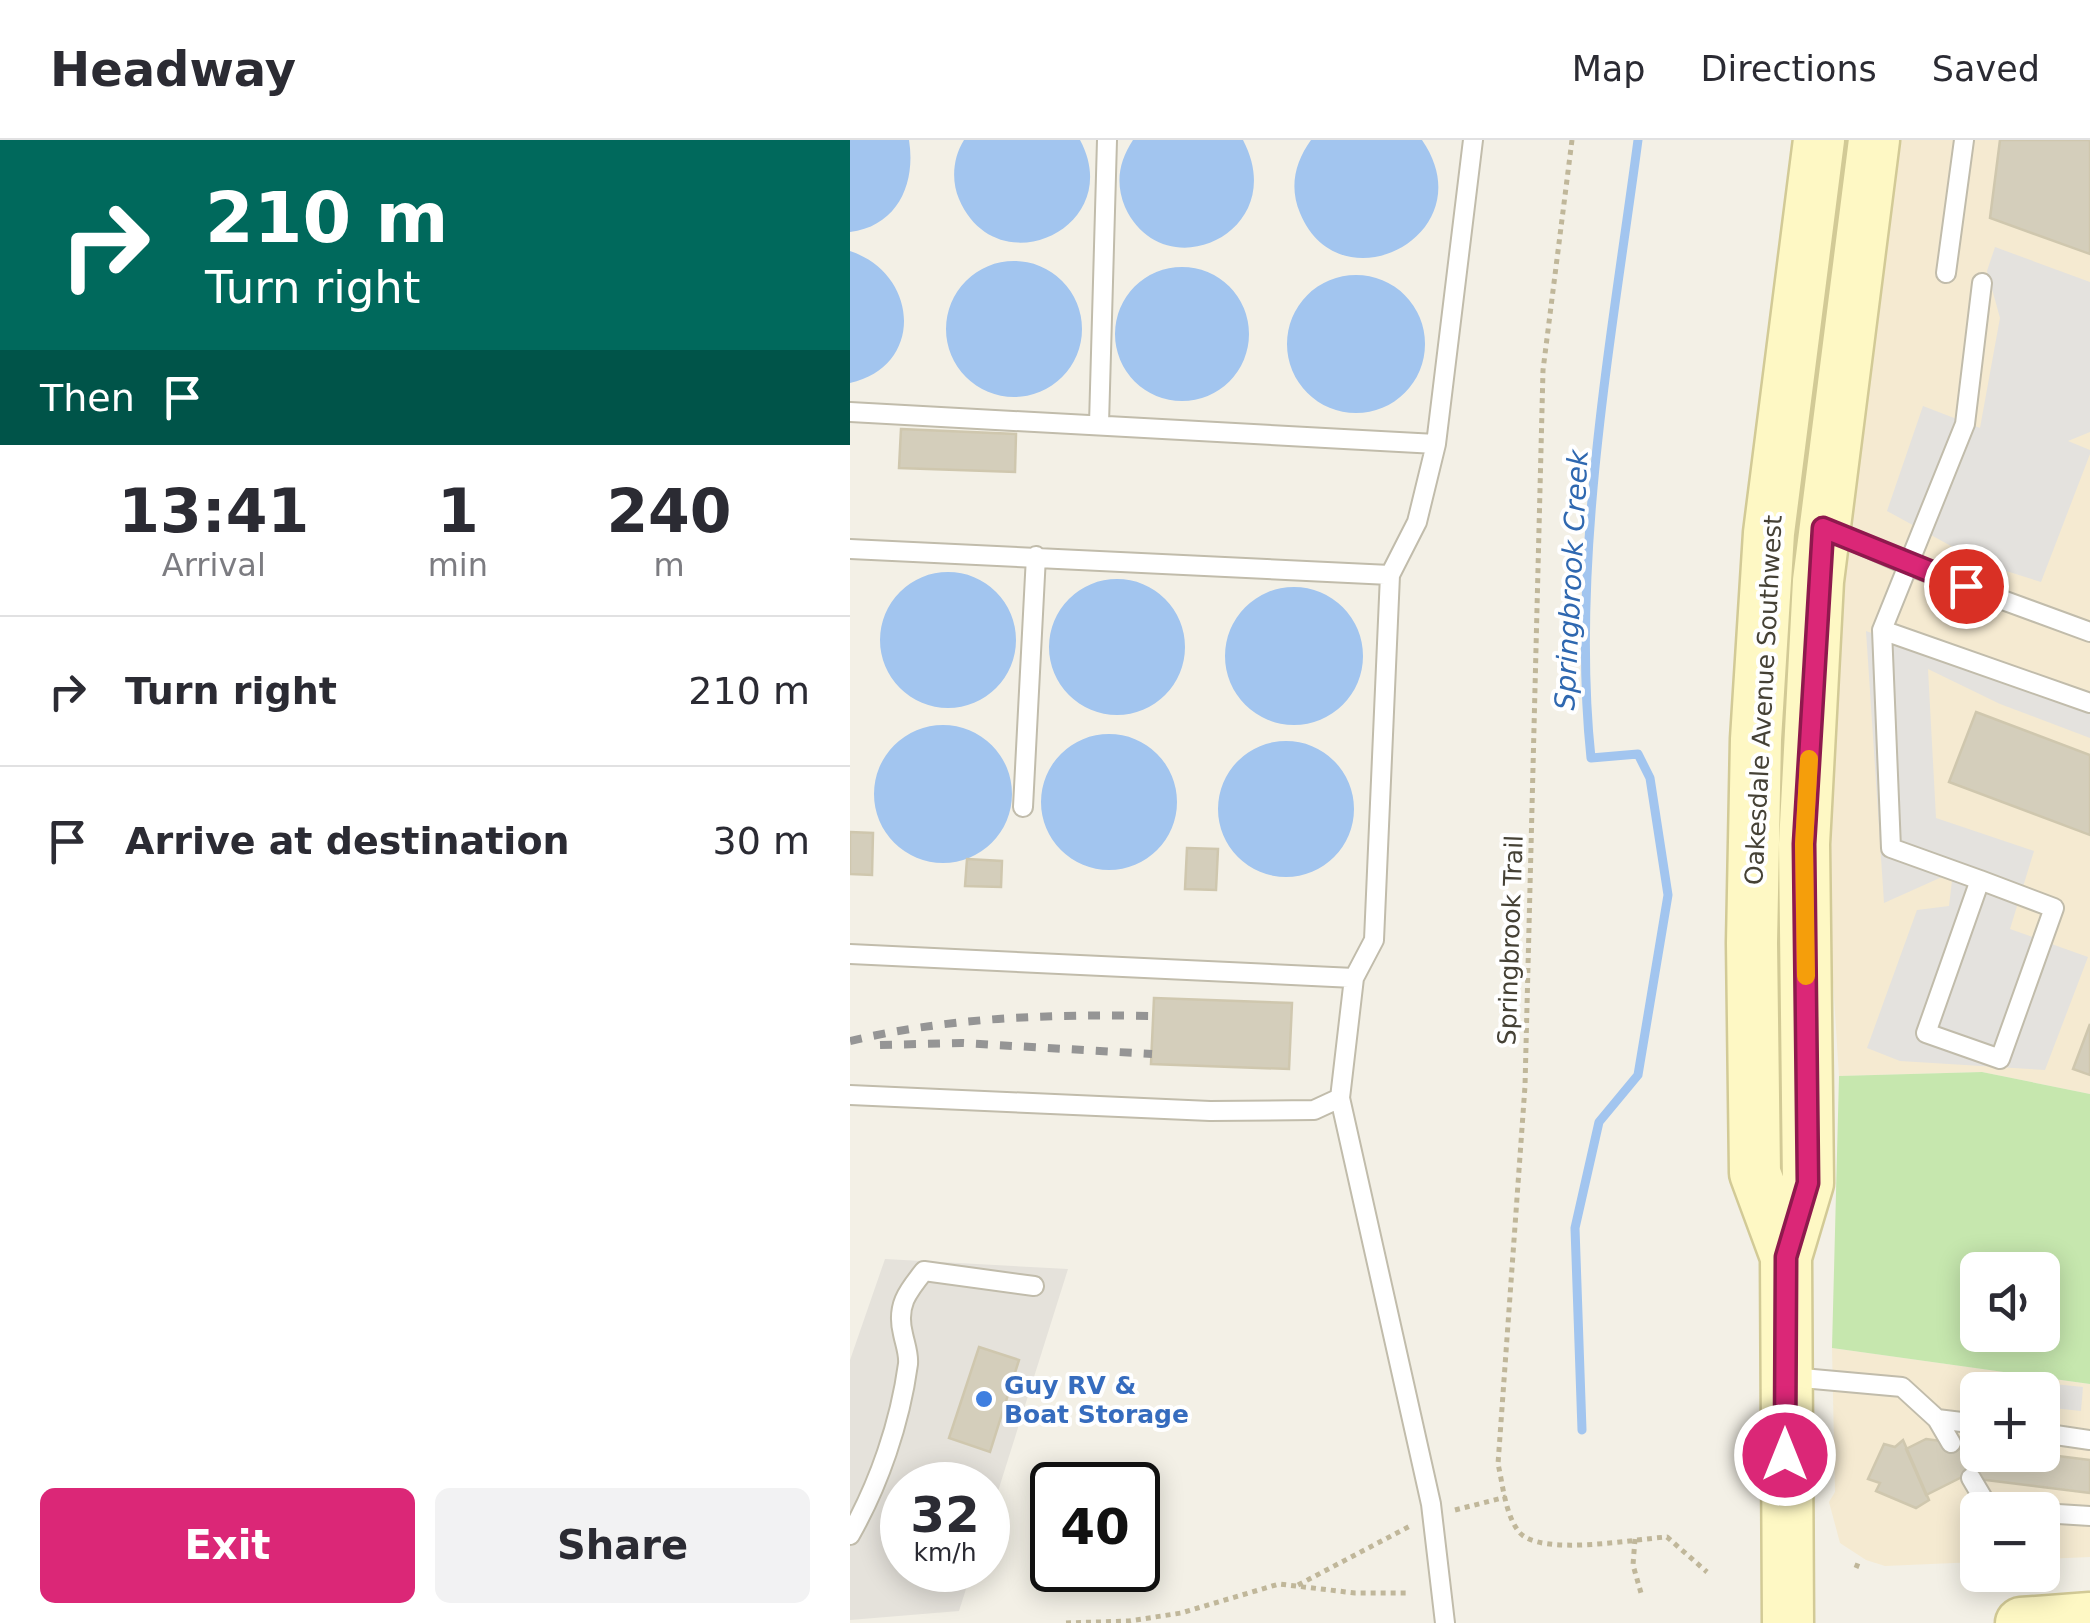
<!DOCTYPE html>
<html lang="en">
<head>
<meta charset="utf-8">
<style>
  body { margin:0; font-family:"DejaVu Sans",sans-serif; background:#f2f2f3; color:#2b2b33; height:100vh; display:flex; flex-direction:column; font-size:38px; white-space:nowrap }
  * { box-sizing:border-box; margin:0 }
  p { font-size:32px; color:#7c7c81 }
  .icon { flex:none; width:55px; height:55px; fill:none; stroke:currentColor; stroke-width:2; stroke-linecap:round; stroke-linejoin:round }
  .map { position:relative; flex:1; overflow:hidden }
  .side { display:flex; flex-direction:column; background:#fff; width:850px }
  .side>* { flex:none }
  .top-card { background:#00695c; color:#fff; overflow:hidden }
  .fabs { position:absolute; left:1110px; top:1112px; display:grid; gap:20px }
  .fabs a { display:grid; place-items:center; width:100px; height:100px; border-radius:15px; background:#fff; box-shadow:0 5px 25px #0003; font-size:50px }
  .speed { position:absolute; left:30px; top:1322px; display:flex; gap:20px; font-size:50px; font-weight:700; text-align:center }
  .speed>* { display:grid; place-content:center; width:130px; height:130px; border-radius:50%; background:#fff; box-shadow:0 5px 25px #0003; line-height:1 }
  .speed small { font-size:25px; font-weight:400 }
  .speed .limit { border:5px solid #111; border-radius:15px; background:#fff; color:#111 }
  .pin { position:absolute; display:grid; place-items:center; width:85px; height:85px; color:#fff; margin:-42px; border:5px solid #fff; border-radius:50%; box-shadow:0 2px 10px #0007 }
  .me { position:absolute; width:110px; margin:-55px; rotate:0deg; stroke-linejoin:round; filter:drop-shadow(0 0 8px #0008) }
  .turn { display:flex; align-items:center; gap:35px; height:210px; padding:0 40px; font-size:45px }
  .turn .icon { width:130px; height:130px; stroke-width:2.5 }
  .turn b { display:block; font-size:70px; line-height:85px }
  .then { display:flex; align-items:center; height:95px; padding:0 40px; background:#0003; gap:20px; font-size:38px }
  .eta { display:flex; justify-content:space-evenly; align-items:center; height:170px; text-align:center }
  .eta b { font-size:60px; font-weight:700; line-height:70px }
  .action { display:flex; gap:20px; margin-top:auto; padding:20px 40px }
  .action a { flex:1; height:115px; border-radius:15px; background:#db2777; color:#fff; font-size:40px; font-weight:700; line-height:115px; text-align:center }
  .action a+a { background:#f2f2f3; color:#2b2b33 }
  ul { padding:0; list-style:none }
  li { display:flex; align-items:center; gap:30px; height:150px; padding:0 40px; border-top:2px solid #e1e1e2 }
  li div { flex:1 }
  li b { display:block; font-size:38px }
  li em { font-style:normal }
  header { display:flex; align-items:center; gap:60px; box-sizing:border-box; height:140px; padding:0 50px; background:#fff; border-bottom:2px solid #e1e1e2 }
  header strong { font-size:48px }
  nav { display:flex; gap:55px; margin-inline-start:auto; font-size:35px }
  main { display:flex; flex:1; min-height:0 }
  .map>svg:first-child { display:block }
</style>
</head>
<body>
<header>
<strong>Headway</strong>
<nav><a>Map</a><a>Directions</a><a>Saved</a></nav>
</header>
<main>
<section class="side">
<div class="top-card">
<div class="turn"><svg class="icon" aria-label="right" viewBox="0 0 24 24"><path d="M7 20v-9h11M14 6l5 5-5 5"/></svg><div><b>210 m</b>Turn right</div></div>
<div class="then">Then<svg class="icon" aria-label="arrive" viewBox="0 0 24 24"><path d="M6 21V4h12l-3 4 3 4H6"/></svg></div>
</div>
<div class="eta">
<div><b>13:41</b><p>Arrival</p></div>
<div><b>1</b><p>min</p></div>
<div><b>240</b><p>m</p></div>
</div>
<ul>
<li><svg class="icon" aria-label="right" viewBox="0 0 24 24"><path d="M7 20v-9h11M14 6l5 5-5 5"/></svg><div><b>Turn right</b></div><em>210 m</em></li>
<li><svg class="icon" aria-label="arrive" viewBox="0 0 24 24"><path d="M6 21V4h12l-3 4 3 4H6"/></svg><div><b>Arrive at destination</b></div><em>30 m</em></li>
</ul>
<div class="action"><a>Exit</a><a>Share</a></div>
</section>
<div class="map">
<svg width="1240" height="1483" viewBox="0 0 1240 1483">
  <rect width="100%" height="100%" fill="#f3f0e6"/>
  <path fill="#f5ead1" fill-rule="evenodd" d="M1033,0h207v954l-108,-22 -143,4 -23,-364z
    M982,1208l258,36v173l-47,2 -1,-49h-64l-1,52 -92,4 -19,-6 -26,-17 -11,-41 6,-10zM1128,1250h64v65h-64z"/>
  <path fill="#e5e2db" d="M35,1119l183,10 -80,254v-38h-86v85h70l-13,41 -109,9v-260z"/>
  <path fill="#c6e7ae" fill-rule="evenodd" d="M1132,932l108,22v290l-258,-36 7,-272zM1128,1130h64v65h-64z"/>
  <path fill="#e4e2de" d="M1145,107l95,35v150l-22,9 22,9v4l-49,128 -57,-18 -97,-53 36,-105 57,22 20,-110 -13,-47z
    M1016,491l224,80v27l-90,-34 -72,-35 8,149 98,33 -24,78 78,28 -43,113 -145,-9 -33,-13 50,-138 32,-4 4,-34 -69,31z
    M1124,1236l109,11 -2,24 -38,-4 -1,-17h-64l-1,11h-6z"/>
  <path fill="#a2c5ef" d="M0,0h59c7,43 -11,86 -59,92z
    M114,0h116c47,87 -83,148 -121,59 -8,-18 -6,-42 5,-59z
    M283,0h110c49,93 -80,151 -118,67 -10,-24 -6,-46 8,-67z
    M461,0h111c65,94 -82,170 -122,73 -11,-26 -5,-51 11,-73z
    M0,111c69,23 75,115 0,132z
    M96 189a68 68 0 1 1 136 0a68 68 0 1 1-136 0Z
    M265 194a67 67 0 1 1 134 0a67 67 0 1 1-134 0Z
    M437 204a69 69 0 1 1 138 0a69 69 0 1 1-138 0Z
    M30 500a68 68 0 1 1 136 0a68 68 0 1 1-136 0Z
    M199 507a68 68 0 1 1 136 0a68 68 0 1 1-136 0Z
    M375 516a69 69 0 1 1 138 0a69 69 0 1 1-138 0Z
    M24 654a69 69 0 1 1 138 0a69 69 0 1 1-138 0Z
    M191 662a68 68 0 1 1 136 0a68 68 0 1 1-136 0Z
    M368 669a68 68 0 1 1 136 0a68 68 0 1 1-136 0Z"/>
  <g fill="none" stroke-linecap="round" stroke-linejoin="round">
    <path stroke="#a2c5ef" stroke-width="9" d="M732,1290l-7,-202 24,-106 39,-47 30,-180 -18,-117 -12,-24 -47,4c-21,-197 21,-422 47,-618"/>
  </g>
  <path fill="#d4cebb" stroke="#cfc7ae" stroke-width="2.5" d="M1150,0h90v114l-100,-36z
    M51,289l115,5 -1,38 -116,-4z
    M1126,572l114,43v80l-141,-53z
    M0,692l23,1 -1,42 -22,-1z
    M337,708l31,1 -2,41 -31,-1z
    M117,719l35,2 -1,26 -36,-1z
    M304,858l138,5 -3,66 -138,-5z
    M1240,884v51l-17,-6z
    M129,1207l40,13 -29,92 -41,-14z
    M1076,1299l52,7v9l64,-1 48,6v33l-128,-16 -36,18 -20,-46z
    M1053,1300l26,60 -13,8 -40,-17 4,-8 -12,-4 16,-35 11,3z"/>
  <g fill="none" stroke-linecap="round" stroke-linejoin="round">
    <g stroke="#c1bcab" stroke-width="22">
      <path id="lane" d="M1096,133l18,-133
        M0,272l586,32
        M249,284l8,-284
        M978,390l79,35 183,67
        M0,409l540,26
        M1032,490l208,73
        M173,667l13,-251
        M1130,740l74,28 -54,151 -74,-26 54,-153 -89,-32 -9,-218 83,-206 17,-141
        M0,814l504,24
        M0,955l360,16 104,-1 26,-12
        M941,1237l111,10 35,32 41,5
        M1087,1279l14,24
        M1192,1293l48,7
        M1121,1338l13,22 18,10
        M1192,1373l48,3
        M0,1395c29,-51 50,-112 58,-171 1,-10 -3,-20 -5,-30 -7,-28 4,-42 21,-63l110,15
        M595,1483l-14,-119 -91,-406 14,-120 20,-38 16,-365 27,-53 19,-78 37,-304"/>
    </g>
    <g stroke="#d2ca96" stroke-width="55">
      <path id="secondary" d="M936,1117l-31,-84 -3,-230 4,-204 13,-206 50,-393
        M938,1483l-2,-366 22,-74 -4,-339 14,-263 56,-441
        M1171,1483l69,-5"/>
    </g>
    <path stroke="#c0b79a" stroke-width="5" stroke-dasharray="5 5" stroke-linecap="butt" d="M722,0l-29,230 -18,716 -27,378c5,21 7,50 21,68 21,25 115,7 148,5l40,35
      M605,1370l51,-13
      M785,1399l-2,26 8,28
      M1006,1428l2,-5
      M448,1445l114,-60
      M216,1483l63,-2 52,-8 98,-29 76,9h51"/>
    <use href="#lane" stroke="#fff" stroke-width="18"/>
    <use href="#secondary" stroke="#fef8c4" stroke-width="50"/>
    <path stroke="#959595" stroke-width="8" stroke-dasharray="12 12" stroke-linecap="butt" d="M0,901c101,-24 200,-27 303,-25
      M30,905l82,-2 190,11"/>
  </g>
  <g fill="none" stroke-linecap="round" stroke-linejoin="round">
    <g stroke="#8e194d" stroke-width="25">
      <path id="route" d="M935,1315l1,-198 22,-74 -4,-339 19,-316 143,58"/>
    </g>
    <use href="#route" stroke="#db2777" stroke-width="18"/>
    <path stroke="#f59e0b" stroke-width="18" d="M956,836l-2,-132 5,-85"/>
  </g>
  <circle fill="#3f7fe0" stroke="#fff" stroke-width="4" cx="134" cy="1259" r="10"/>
  <g text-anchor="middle" stroke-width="8" stroke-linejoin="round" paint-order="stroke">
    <g font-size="25" fill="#454135" stroke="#fff">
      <text transform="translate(913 560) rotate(-87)" y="9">Oakesdale Avenue Southwest</text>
      <text transform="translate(660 800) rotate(-88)" y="9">Springbrook Trail</text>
    </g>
    <g font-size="25" font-weight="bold" fill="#366cbe" stroke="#fff" text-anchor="start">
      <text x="154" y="1254">Guy RV &amp;<tspan x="154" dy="29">Boat Storage</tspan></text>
    </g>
    <g font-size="28" font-style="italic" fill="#2f68b0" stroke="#fff">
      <text transform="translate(721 440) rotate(-87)" y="10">Springbrook Creek</text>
    </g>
  </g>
</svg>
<div class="fabs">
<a><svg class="icon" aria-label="sound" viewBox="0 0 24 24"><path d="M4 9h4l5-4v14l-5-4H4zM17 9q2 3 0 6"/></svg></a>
<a>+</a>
<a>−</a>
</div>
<div class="speed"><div>32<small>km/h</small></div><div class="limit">40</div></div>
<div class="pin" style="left:1116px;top:446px;background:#d93025"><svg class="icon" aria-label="arrive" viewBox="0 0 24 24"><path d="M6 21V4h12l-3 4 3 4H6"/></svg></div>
<svg class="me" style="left:935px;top:1315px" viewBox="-20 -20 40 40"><circle r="17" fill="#db2777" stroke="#fff" stroke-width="3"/><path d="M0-11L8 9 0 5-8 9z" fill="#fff"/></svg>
</div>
</main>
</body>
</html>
